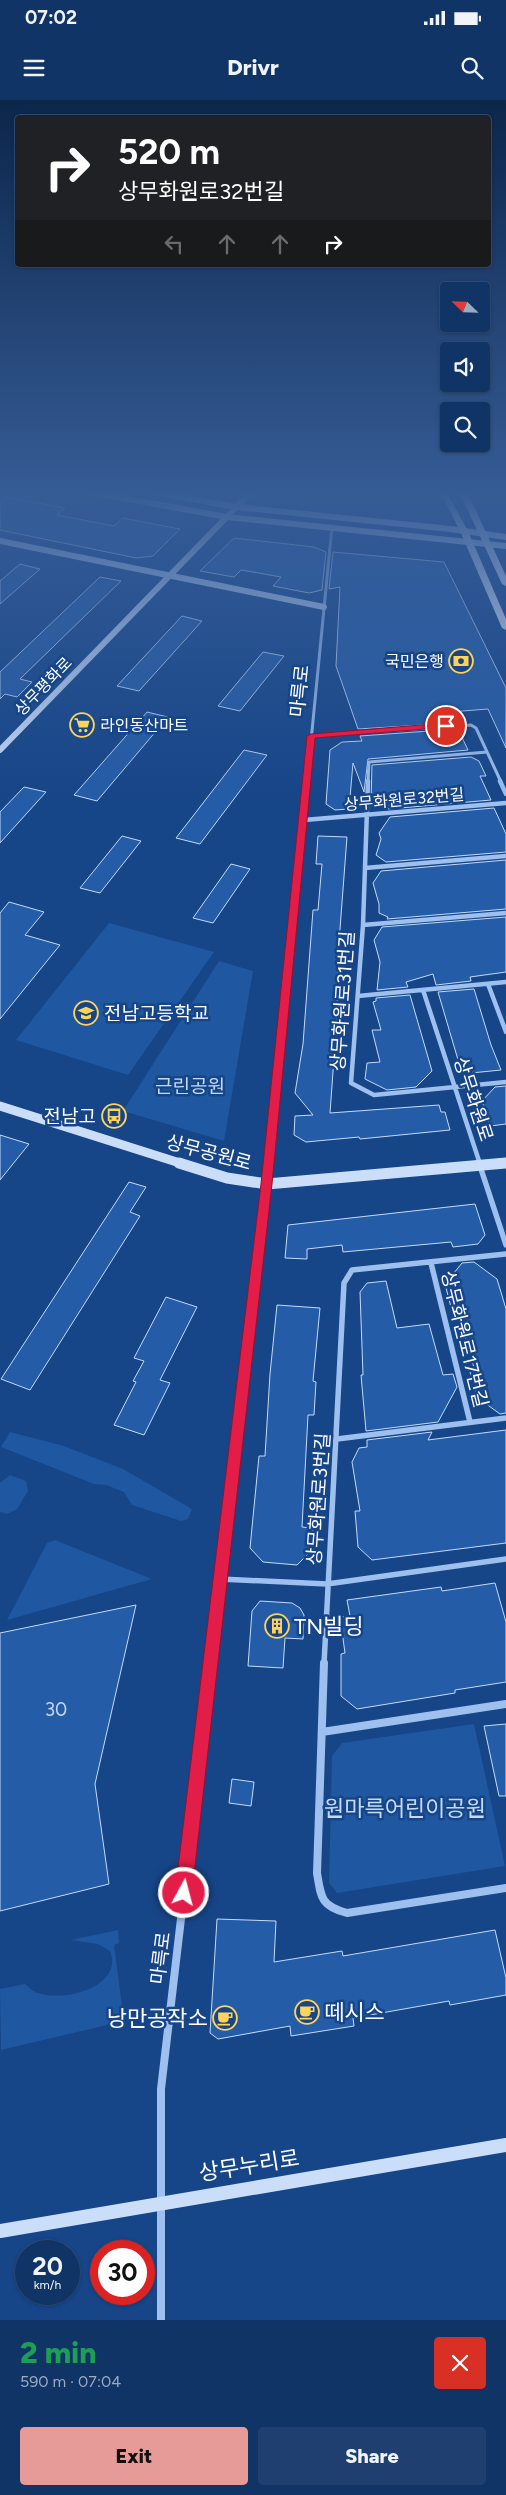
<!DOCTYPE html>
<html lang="en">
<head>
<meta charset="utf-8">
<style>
  body { margin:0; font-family:Figtree,"Noto Sans KR",sans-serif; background:#1e3f6f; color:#f1f3f6; height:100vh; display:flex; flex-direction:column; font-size:19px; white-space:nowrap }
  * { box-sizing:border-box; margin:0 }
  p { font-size:16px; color:#9caabf }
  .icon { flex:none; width:28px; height:28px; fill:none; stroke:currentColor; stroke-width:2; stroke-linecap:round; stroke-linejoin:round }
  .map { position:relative; height:2220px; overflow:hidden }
  .sheet { display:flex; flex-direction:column; background:#103466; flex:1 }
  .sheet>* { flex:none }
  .guide { position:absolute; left:15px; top:15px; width:476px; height:152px; border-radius:5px; box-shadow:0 1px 4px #0004,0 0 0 1px #304f7a; background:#202124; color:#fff; overflow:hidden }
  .needle { width:32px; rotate:293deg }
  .fabs { position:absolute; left:440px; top:182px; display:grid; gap:10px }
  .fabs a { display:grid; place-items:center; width:50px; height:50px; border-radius:5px; background:#103466; box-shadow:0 1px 4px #0004,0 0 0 1px #304f7a; font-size:25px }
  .speed { position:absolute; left:15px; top:2140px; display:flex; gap:10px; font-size:25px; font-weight:700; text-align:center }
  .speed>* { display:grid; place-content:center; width:65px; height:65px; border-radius:50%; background:#103466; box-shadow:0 1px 4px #0004,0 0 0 1px #304f7a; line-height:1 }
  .speed small { font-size:12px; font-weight:400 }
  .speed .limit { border:8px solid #d22; background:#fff; color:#111 }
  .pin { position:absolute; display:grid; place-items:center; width:42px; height:42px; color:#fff; margin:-21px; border:2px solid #fff; border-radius:50%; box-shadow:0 1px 5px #0007 }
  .me { position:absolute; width:55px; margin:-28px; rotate:7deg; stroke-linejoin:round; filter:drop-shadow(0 0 4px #0008) }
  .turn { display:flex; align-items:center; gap:18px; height:105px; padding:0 20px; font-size:22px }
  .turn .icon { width:65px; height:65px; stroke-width:2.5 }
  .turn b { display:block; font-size:35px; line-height:42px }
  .lanes { display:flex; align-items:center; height:48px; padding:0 20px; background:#0003; justify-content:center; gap:25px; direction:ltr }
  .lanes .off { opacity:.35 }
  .round { display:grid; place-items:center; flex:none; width:52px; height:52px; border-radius:5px; background:#1e3f6f }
  .head { display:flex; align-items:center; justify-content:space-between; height:85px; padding:0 20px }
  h1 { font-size:30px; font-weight:800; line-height:38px; color:#1e9e55 }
  .action { display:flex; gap:10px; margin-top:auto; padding:10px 20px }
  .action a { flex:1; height:58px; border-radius:5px; background:#e69b98; color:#111; font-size:20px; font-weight:800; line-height:58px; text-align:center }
  .action a+a { background:#1e3f6f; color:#f1f3f6 }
  .status { display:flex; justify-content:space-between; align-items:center; height:35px; padding:0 25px; background:#103466; direction:ltr }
  .status svg { height:14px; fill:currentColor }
  header { display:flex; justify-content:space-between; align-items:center; height:65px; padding:0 20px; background:#103466; font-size:22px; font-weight:800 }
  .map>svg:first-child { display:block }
</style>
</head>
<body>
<div class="status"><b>07:02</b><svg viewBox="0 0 49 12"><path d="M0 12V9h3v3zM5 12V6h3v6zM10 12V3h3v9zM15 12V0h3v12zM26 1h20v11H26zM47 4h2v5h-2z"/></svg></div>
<header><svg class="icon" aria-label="menu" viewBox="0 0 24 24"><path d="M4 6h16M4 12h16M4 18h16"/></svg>Drivr<svg class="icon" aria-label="search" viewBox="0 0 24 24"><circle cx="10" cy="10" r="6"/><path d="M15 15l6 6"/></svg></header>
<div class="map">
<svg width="506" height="2220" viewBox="0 0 506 2220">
  <rect width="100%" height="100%" fill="#164588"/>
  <path fill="#1f57a1" d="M109,823l105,29 -86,123 -112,-35z
    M219,861l34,10 -29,170 -101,-30z
    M10,1332l54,14 59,23 69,40 -4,10 -7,2 -49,-16 -8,-13 -18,-7 -12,-1 -93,-37z
    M10,1375l16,6 2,10 -11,18 -10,5 -7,-2v-29z
    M55,1440l97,39 -145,41 40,-77z
    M474,1624l31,142 -168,27 -8,-10 3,-127 10,-13z
    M118,1830l1,13 -5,2 10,76 -123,29 -1,-61 25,-5c4,3 8,8 13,9 26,9 86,-6 72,-42l-12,-7 -27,-4z"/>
  <path fill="#255ca7" stroke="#c3dbfa" d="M6,397l59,11 -8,7 57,11 9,-8 57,11 -27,27 -17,2 -136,-28v-28z
    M234,438l80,9 12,5 -4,38 -13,3 -36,-7 8,-9 -40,-7 -7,7 -34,-6z
    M333,452l111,10 62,126v60l-18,-39 -38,3 5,11 -97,6 -22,-63 4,-79 -11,2z
    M20,464l20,5 -40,35v-23z
    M100,477l21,4 -101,98 12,3 -15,15 -12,-3 -5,5v-27z
    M182,516l20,5 -63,70 -22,-5z
    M263,552l21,4 -44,55 -22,-5z
    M147,612l21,5 -71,84 -23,-6z
    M458,629l10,21 -100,9 -4,33 -11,-29 -4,46 -14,1 -9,-6 4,-54 12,-8 20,-1 -2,-5z
    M244,650l23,5 -67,89 -24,-6z
    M471,657l8,4 7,15h-6l11,24 -102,9 -18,-8 1,-36z
    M24,687l22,5 -46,51v-31z
    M494,708l12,26v18l-120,10 -10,-7 5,-16 -2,-6 11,-16z
    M122,736l19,5 -41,52 -20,-5z
    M318,736l29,1 -9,118 -1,62 -7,96 109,-8 2,7h4l5,18 -90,9 -1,-2 -53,5 -12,-7 1,-19 18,-1 -18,-22 8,-49 10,-134h5l4,-46h-6z
    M506,760v49l-119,10 1,-2 -9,-4v-9l-6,-21 8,-12z
    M231,764l19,5 -37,54 -20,-5z
    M9,802l35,10 -19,23 35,10 -60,74v-106z
    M506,817v55l-36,5 1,4 -35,4 -3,-11 -27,8 2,5 -31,3 3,-28 -6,-22 8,-13z
    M474,889l17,56 10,25 -30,3 -10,-3 -23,-78z
    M410,895l22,76 -16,16 -29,3 -22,-11 2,-16 13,-1 -8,-32h9l-8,-28 3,-1v-3z
    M506,986v38l-16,2 -8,-25 13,-14z
    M0,1035l29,9 -29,36z
    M129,1082l17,5 -16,25 10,4 -110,174 -29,-11z
    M475,1104l10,31 -7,9 -25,3 -2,-5 -108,10 -1,-7 -35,4v10l-22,-1 3,-33z
    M474,1162l23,17 9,30v104l-6,1 -22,-16 -8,-26 5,-1 -19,-65 -5,1 -6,-23 17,-21z
    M386,1181l11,47 32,-4 14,51 10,-1 4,13 -19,35 -72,9 -5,-56h2l-3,-83 7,-9z
    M166,1197l31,10 -37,73 10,3 -26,52 -30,-10 22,-43 -3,-1 11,-20 -10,-3z
    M277,1205l43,3 -7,73 3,1 -2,33h-6l-6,112 11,1 -2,23 -14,14 -34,-3 -13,-14 9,-92h6l5,-82z
    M506,1330v113l-134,17 -14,-13 -3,-36h5l-8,-49 7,-14 8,-1v-7l65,-8 -4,8z
    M495,1483l11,39v60l-51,8v3l-98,16 -16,-13v-42l4,-1 -5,-36 10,-1 -3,-16 94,-13 1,4z
    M260,1501l32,2 8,5 4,7 -1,24 -18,-1 -2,30 -35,-2 4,-55z
    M136,1505l-41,179 14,100 -109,27v-278z
    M506,1624v72h-7l-15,-70z
    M232,1679l22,3 -3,24 -22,-3z
    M217,1819l59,2 -2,41 68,-11 1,5 152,-26 11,48v17l-56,10 -1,-4 -96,17 1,8 -63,10 -1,-10 -72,13 -8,-6z"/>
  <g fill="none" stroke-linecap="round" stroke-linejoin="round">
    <path stroke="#9dc0ee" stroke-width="3" d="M0,392l2,-1
      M311,636l160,-11 5,3 25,54
      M307,682l25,-255
      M368,682l1,-20 118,-10"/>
    <path stroke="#9dc0ee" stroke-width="4.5" d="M368,681l-5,144 -12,158 23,12 132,-13
      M500,681l6,13
      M304,720l202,-17
      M365,768l141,-12
      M363,825l143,-12
      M488,884l18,48
      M423,890l57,174
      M358,896l148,-14
      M269,1064l38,-383"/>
    <path stroke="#9dc0ee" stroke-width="5.5" d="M479,1063l27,82
      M431,1163l39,159
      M337,1339l169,-21
      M220,1479l107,5 179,-25
      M211,1564l58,-501
      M324,1564l20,-381 8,-13 154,-16"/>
    <path stroke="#9dc0ee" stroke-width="8" d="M324,1563l-7,210c4,25 4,33 30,40l159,-25
      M322,1632l184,-28
      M161,2220v-231l50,-426"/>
    <path stroke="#cadefa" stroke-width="6" d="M85,391l142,26 279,29
      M151,391l85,16 215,22 55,8
      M0,441l324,66
      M0,650l252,-259"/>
    <path stroke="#cadefa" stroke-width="9" d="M0,1006l183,58
      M495,1064l11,-1"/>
    <path stroke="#cadefa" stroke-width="11" d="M179,1063l48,15 40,6 239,-21"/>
    <path stroke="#cadefa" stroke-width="14" d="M0,2131l506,-86"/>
    <path fill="#e4eeff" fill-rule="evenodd" d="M440,391h6l22,40 38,88v11l-4,-2 -42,-97z
      M459,391h8l39,85v10l-4,-2z"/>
  </g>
  <linearGradient id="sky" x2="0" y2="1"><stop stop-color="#0c264b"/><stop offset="0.56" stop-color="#365c96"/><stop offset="1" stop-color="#365c96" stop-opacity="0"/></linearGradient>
  <rect width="506" height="702" fill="url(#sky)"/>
  <path fill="#e11d48" stroke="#92132f" d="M446,623l4,3 -1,1 -134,11 -43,446 -80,709 -3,6 -5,2 -6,-2 -3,-6 86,-709 46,-448 4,-2z"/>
  <defs>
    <g id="bank-ring" transform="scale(1.25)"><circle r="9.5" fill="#164588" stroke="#ffd35a" stroke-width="1.5"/><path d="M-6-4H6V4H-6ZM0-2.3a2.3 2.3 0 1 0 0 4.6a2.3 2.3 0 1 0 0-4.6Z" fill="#ffd35a"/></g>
    <g id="supermarket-ring" transform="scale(1.25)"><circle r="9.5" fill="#164588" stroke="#ffd35a" stroke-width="1.5"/><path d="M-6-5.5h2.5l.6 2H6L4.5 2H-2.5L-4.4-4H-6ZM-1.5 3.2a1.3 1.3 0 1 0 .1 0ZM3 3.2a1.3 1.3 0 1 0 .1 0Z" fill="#ffd35a"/></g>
    <g id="school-ring" transform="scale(1.25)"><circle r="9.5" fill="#164588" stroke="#ffd35a" stroke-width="1.5"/><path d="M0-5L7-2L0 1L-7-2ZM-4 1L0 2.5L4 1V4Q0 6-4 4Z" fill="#ffd35a"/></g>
    <g id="bus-ring" transform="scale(1.25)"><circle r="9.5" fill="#164588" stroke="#ffd35a" stroke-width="1.5"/><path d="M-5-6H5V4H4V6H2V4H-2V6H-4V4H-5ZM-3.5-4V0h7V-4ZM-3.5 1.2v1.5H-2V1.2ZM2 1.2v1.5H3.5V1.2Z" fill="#ffd35a"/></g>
    <g id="building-ring" transform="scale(1.25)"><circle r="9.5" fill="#164588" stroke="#ffd35a" stroke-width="1.5"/><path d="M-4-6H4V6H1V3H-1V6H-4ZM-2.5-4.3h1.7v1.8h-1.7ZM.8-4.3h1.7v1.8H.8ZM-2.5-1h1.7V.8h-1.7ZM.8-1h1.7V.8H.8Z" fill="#ffd35a"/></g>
    <g id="cafe-ring" transform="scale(1.25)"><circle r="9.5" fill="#164588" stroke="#ffd35a" stroke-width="1.5"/><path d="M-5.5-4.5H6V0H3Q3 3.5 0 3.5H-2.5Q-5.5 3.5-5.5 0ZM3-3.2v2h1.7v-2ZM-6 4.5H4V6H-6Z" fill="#ffd35a"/></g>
  </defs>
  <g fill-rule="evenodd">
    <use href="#bank-ring" x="461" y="561"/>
    <use href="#supermarket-ring" x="82" y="625"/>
    <use href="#school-ring" x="86" y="913"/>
    <use href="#bus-ring" x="114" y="1016"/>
    <use href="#building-ring" x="277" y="1526"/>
    <use href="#cafe-ring" x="307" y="1912"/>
    <use href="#cafe-ring" x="225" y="1918"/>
  </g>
  <g text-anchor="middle" stroke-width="5" stroke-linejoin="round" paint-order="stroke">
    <g font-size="16" fill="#fff" stroke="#164588" text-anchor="end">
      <text x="444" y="567">국민은행</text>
      <text x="100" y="631" text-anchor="start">라인동산마트</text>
    </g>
    <g font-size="16" fill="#fff" stroke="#164588">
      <text transform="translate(43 586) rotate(-46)" y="6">상무평화로</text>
      <text transform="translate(404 699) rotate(-5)" y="6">상무화원로32번길</text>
    </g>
    <g font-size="19" fill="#fff" stroke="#164588">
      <text transform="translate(299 591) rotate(-84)" y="7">마륵로</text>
      <text transform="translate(342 901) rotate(-86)" y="7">상무화원로31번길</text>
      <text transform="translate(474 999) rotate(72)" y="7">상무화원로</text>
      <text transform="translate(209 1052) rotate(15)" y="7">상무공원로</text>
      <text transform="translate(465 1239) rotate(76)" y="7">상무화원로17번길</text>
      <text transform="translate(318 1399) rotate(-86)" y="7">상무화원로3번길</text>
      <text transform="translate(160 1858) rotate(-83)" y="7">마륵로</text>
    </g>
    <g font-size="19" fill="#fff" stroke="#164588" text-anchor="start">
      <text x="104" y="920">전남고등학교</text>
      <text x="96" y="1023" text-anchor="end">전남고</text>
    </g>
    <g font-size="19" fill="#c3dbfa" stroke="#164588">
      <text x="190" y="993">근린공원</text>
    </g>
    <g font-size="19" fill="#c8d6e9">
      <text x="56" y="1616">30</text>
    </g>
    <g font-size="22" fill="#fff" stroke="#164588" text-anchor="start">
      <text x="294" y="1534">TN빌딩</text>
      <text x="324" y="1920">떼시스</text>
      <text x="208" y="1926" text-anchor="end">낭만공작소</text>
    </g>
    <g font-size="22" fill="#c3dbfa" stroke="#164588">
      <text x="405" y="1716">원마륵어린이공원</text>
    </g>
    <g font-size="22" fill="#fff" stroke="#164588">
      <text transform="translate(249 2065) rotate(-9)" y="8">상무누리로</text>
    </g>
  </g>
</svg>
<div class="fabs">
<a><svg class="needle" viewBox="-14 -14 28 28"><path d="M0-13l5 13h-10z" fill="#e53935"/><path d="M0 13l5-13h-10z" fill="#9caabf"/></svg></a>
<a><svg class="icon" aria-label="sound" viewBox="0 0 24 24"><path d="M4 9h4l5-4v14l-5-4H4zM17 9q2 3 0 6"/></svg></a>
<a><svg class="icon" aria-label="search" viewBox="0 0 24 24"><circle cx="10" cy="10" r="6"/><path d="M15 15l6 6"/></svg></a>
</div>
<div class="speed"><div>20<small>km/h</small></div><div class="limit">30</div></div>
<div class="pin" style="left:446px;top:626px;background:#d93025"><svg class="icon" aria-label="arrive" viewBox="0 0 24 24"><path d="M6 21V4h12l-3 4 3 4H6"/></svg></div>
<svg class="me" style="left:184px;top:1793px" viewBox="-20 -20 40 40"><circle r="17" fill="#e11d48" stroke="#fff" stroke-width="3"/><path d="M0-11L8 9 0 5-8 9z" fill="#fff"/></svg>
<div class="guide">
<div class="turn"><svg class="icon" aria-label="right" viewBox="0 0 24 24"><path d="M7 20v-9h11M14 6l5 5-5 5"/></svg><div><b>520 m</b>상무화원로32번길</div></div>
<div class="lanes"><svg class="icon off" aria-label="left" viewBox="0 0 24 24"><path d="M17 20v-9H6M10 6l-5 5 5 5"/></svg><svg class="icon off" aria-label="ahead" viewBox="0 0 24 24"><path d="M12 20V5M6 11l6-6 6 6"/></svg><svg class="icon off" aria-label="ahead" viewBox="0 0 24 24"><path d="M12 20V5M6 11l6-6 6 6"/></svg><svg class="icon" aria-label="right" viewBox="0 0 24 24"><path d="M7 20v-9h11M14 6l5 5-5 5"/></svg></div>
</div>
</div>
<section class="sheet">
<div class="head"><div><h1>2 min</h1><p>590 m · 07:04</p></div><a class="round" style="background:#d93025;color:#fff"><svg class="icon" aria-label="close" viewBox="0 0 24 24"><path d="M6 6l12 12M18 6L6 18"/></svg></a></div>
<div class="action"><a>Exit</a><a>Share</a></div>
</section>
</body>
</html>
